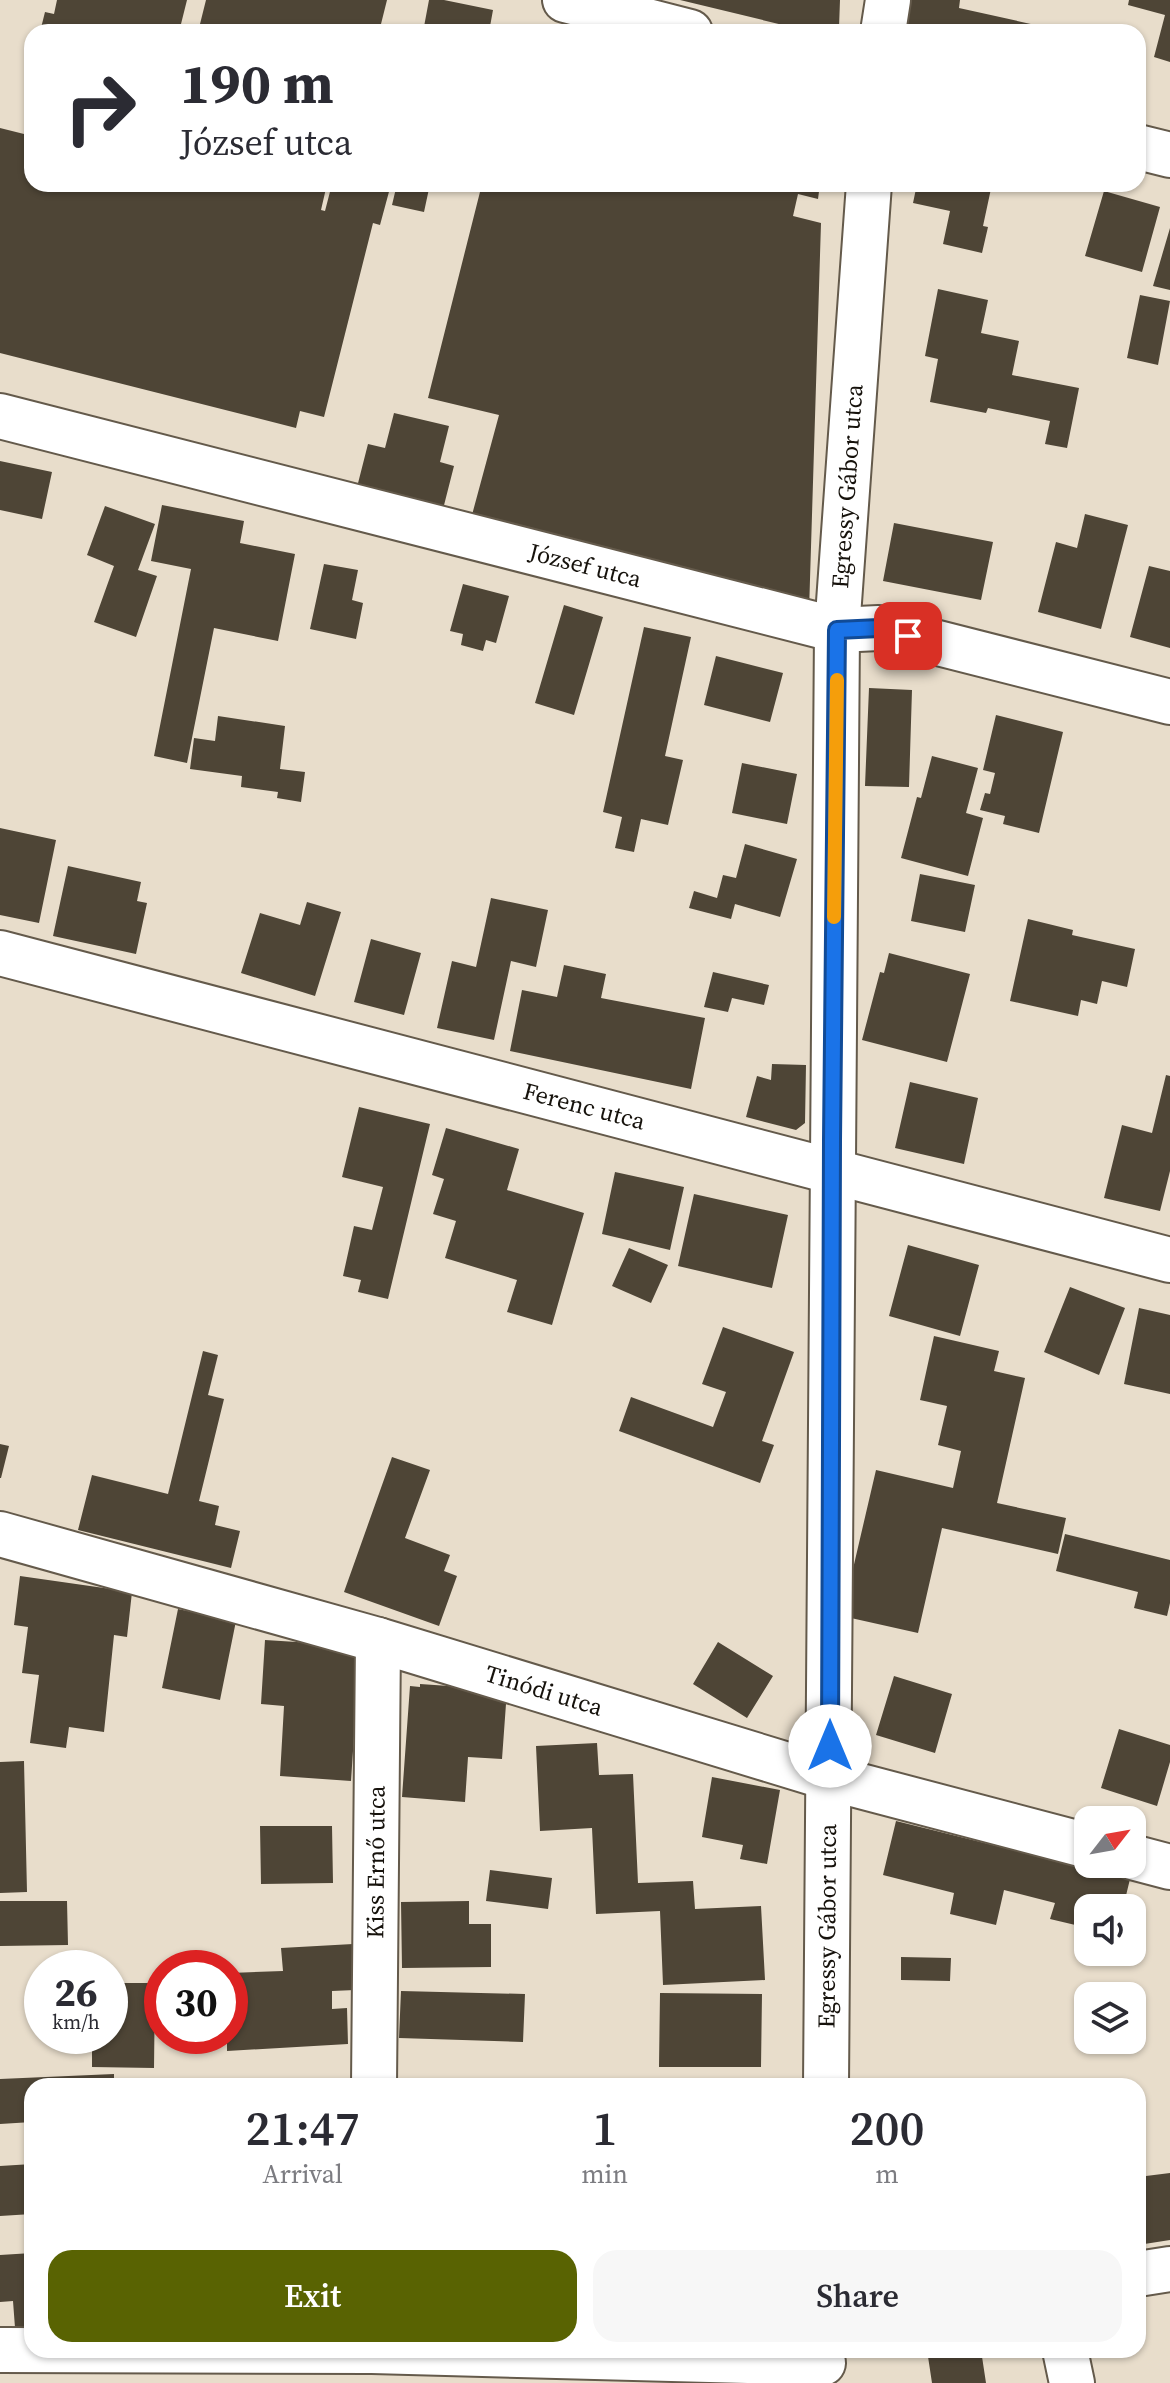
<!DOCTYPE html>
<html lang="en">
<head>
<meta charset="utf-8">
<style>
  body { margin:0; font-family:"Source Serif 4",serif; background:#f7f7f7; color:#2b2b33; height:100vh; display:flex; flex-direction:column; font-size:30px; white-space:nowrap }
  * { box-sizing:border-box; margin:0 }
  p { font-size:26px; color:#7c7c81 }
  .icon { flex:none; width:44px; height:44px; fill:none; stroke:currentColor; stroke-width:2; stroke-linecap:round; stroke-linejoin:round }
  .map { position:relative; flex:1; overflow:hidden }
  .drawer { position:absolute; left:24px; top:2078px; width:1122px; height:280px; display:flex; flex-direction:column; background:#fff; border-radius:24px; box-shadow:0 2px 6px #0004 }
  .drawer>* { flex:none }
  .top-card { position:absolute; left:24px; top:24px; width:1122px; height:168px; border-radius:24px; box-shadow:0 2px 6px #0004; background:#fff; color:#2b2b33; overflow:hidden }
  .needle { width:52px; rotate:59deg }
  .tools { position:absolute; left:1074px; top:1806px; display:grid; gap:16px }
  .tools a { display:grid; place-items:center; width:72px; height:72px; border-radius:16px; background:#fff; box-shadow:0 2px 6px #0004; font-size:40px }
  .speed { position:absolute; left:24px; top:1950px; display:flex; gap:16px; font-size:40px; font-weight:700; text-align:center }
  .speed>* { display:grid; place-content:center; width:104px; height:104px; border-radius:50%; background:#fff; box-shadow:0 2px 6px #0004; line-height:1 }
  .speed small { font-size:20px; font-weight:400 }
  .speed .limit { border:12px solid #d22; background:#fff; color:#111 }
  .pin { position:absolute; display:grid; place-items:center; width:68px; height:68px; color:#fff; margin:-34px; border-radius:16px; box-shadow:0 4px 12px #0006 }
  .me { position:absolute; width:88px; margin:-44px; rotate:0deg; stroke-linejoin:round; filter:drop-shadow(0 0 6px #0008) }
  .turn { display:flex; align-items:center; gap:28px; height:168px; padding:0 24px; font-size:36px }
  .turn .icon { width:104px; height:104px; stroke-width:2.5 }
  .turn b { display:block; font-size:56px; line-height:68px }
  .eta { display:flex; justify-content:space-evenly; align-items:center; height:136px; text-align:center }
  .eta b { font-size:48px; font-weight:600; line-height:56px }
  .cta { display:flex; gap:16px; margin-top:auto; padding:16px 24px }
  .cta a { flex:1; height:92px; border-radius:24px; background:#596302; color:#fff; font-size:32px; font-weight:600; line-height:92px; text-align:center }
  .cta a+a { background:#f7f7f7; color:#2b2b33 }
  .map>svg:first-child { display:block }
</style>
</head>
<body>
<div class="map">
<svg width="1170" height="2383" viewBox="0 0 1170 2383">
  <rect width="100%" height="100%" fill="#e8ddcb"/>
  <path fill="#4e4536" d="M57,0h130l-8,32h-139l5,-20 9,2z
    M206,0h181l-8,32h-181z
    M429,0h15l49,10 -4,22h-66z
    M680,0h160l-1,28 -7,4h-20z
    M902,0h58l-1,8 108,24h-169z
    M1129,0h41v62l-16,-5 11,-42 -37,-10z
    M0,128l32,8v48h295l-6,26 4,1 7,-27h41l17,4 -10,37 -7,-2 -49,194 -24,-6 -4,17 -296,-75z
    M397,184h33l-6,28 -32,-7z
    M482,184h338l-2,15 -20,-5 -5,22 28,7 -12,389 -340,-86 30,-111 -71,-17z
    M917,184h75l-9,42 5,1 -6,26 -39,-9 7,-33 -37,-8z
    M1104,191l56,16 -18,65 -57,-16z
    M1170,228v62l-17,-4z
    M938,289l50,11 -7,33 38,8 -7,34 67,13 -12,60 -22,-4 5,-23 -62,-13 -2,5 -56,-11 8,-43 -13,-3z
    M1140,295l30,6 -12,64 -31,-7z
    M394,413l55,13 -9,36 14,4 -13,51 -86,-22 13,-51 17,4z
    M0,461l52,11 -10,47 -42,-9z
    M162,505l82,16 -4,22 55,11 -17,87 -64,-13 -27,135 -33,-7 37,-187 -40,-8z
    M105,506l50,18 -17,46 19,6 -21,61 -42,-15 20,-56 -27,-11z
    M1085,514l43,11 -27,104 -63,-17 18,-70 21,6z
    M894,523l99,19 -12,58 -98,-19z
    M324,564l34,6 -6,30 11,3 -7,36 -46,-10z
    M1149,566l21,5v77l-40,-11z
    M463,584l46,12 -13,47 -10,-3 -3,11 -22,-6 2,-11 -13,-3z
    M564,605l39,12 -29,98 -39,-12z
    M644,627l47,10 -26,119 18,4 -15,65 -27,-6 -7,33 -19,-4 7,-31 -19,-5z
    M716,656l67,17 -13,49 -66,-17z
    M869,688l43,2 -3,97 -44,-1z
    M996,715l67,17 -24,101 -36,-9 2,-8 -25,-6 5,-17 5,1 5,-21 -12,-3z
    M218,716l67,10 -5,43 25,3 -4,30 -24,-4 1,-6 -37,-5 1,-11 -52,-7 4,-31 21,3z
    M932,756l46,12 -12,45 17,5 -15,58 -67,-18 16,-61 4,1z
    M742,763l55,11 -10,50 -55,-11z
    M0,828l56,12 -17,83 -39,-8z
    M745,844l52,15 -17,58 -45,-13 -4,15 -42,-11 5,-17 23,7 6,-23 13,3z
    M68,866l73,16 -4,19 10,2 -11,51 -83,-18z
    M920,874l55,11 -10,47 -54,-11z
    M491,898l57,12 -12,57 -25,-6 -17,79 -57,-12 15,-67 24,6z
    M307,902l34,10 -26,84 -74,-23 19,-60 40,12z
    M1028,919l45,11 -1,5 63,14 -8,38 -25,-6 -5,23 -16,-4 -3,16 -68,-15z
    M371,939l50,14 -17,62 -50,-13z
    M889,953l81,21 -23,88 -85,-22 18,-68 4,1z
    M564,965l42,9 -5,24 104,20 -14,71 -181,-38 12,-61 35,7z
    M713,972l56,13 -5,20 -32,-7 -4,14 -24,-5z
    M772,1064l34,1 -1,58 -9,7 -50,-13 11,-41 14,4z
    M1166,1075l4,1v95l-10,40 -56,-13 18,-73 30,8z
    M910,1082l68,16 -14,66 -69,-16z
    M359,1107l71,17 -42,175 -30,-7 3,-12 -18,-4 11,-50 18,4 11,-43 -41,-10z
    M446,1128l73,21 -12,41 77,23 -32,112 -45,-13 10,-32 -72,-22 11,-37 -23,-7 11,-35 -12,-4z
    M615,1172l69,15 -14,63 -68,-16z
    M694,1194l94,21 -16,73 -94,-22z
    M908,1245l71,20 -19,71 -71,-20z
    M629,1248l39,17 -17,38 -39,-17z
    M1070,1287l55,21 -26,67 -55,-23z
    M1139,1308l31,7v79l-46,-10z
    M723,1327l71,25 -32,89 12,4 -14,38 -141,-52 12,-34 82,30 13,-35 -24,-8z
    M934,1336l65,15 -5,20 31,7 -28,125 69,15 -8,36 -116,-26 -24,105 -76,-17 34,-146 77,18 8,-37 -23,-6 9,-39 -27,-6z
    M203,1351l15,4 -10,40 16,4 -25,102 20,5 -4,19 25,6 -9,37 -153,-38 14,-55 76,19z
    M0,1444l9,2 -8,32h-1z
    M392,1457l38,13 -25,68 45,17 -6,16 13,5 -18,50 -95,-34z
    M1065,1534l105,26v43l-3,13 -33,-8 4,-16 -82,-21z
    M20,1576l112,16 -5,45 -13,-2 -10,97 -35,-5 -3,21 -36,-5 9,-68 -17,-2 6,-46 -14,-2z
    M178,1609l58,12 -16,79 -58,-12z
    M265,1640l95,6 -9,135 -71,-5 4,-70 -23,-2z
    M718,1642l55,34 -26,42 -54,-34z
    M894,1676l58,18 -17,59 -59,-18z
    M420,1684l87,6 -5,69 -34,-2 -3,45 -63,-5 8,-111 10,1z
    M1119,1729l51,16v17l-13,44 -56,-18z
    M597,1743l2,32 34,-1 5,109 55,-2 2,28 66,-3 4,74 -102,5 -3,-74 -64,3 -4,-86 -52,3 -4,-85z
    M24,1761l3,131 -27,1v-131z
    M712,1777l68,13 -13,74 -27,-5 3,-14 -41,-8z
    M896,1821l234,58 -7,29h-35v20l-38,-9 5,-16 -51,-13 -8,35 -46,-11 4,-21 -71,-18z
    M260,1826h72l1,57 -72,1z
    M490,1870l62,8 -4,31 -62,-8z
    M0,1901h67l1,44 -68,1z
    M469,1901v23h22v43l-89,1 -1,-66z
    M353,1944l2,46 -23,1v18l15,-1 1,36 -121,7v-15h3v-63l53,-2 -2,-23z
    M901,1957l50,1 -1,23 -49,-1z
    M110,1983h45l-1,85 -62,-1v-31h18z
    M401,1991l124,3 -2,48 -124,-4z
    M660,1993l102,1 -1,73h-102z
    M114,2074v12h-82v36l-32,2v-45z
    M32,2164v50l-32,2v-50z
    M1170,2173v67l-32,5v-68z
    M32,2253v87l-16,1 -3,-40 -13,1v-47z
    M927,2350h54l5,33h-54z"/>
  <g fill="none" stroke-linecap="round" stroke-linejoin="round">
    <g stroke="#645a4b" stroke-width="48">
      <g id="minor">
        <path d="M565,0l125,32"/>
        <path d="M883,32l5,-32"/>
        <path d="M1138,147l32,8"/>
        <path id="s1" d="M0,416l837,214 42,-2 291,74"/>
        <path id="s2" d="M0,953l1170,307"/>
        <path id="s3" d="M0,1534l378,106 452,138 258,68"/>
        <path d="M1132,1857l38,10"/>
        <path id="s4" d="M374,2086l4,-446"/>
        <path id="s5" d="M826,2086l11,-1456 32,-446"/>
        <path d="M1138,2274l32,-5"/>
        <path d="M0,2350l372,1 451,12"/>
        <path d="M1065,2350l7,33"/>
      </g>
    </g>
    <use href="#minor" stroke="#fff" stroke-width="44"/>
  </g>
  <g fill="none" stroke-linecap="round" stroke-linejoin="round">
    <g stroke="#114b97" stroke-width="20">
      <path id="route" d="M830,1746l2,-605 5,-511 42,-2 29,8"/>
    </g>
    <use href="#route" stroke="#1a73e8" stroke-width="14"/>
    <path stroke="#f59e0b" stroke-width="14" d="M834,917l3,-237"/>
  </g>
  <g text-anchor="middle" stroke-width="8" stroke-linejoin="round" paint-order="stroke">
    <g font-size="24" fill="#16120c" stroke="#fff">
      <text dy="8" stroke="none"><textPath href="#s5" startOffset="1600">Egressy Gábor utca</textPath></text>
      <text dy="8" stroke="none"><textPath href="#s1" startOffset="604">József utca</textPath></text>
      <text dy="8" stroke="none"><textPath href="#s2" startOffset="604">Ferenc utca</textPath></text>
      <text dy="8" stroke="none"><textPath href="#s3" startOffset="566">Tinódi utca</textPath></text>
      <text dy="8" stroke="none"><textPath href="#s4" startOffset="224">Kiss Ernő utca</textPath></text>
      <text dy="8" stroke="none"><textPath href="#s5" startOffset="160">Egressy Gábor utca</textPath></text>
    </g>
  </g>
</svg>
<div class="tools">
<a><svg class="needle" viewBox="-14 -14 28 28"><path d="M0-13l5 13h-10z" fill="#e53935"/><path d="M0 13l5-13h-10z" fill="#7c7c81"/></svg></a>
<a><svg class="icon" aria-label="sound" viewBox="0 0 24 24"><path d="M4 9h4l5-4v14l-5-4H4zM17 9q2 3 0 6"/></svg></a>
<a><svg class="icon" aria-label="layers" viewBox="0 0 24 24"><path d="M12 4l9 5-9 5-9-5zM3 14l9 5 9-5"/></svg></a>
</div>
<div class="speed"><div>26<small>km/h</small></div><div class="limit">30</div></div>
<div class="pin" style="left:908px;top:636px;background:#d93025"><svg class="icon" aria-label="arrive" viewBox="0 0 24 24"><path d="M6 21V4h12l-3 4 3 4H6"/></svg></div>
<svg class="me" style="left:830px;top:1746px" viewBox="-20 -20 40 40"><circle r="19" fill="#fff"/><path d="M0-13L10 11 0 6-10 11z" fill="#1a73e8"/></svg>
<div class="top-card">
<div class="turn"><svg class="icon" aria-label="right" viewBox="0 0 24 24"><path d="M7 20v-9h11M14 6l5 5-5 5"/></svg><div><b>190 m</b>József utca</div></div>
</div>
<section class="drawer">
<div class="eta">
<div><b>21:47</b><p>Arrival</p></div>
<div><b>1</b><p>min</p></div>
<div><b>200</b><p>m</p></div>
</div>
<div class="cta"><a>Exit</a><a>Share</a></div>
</section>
</div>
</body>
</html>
